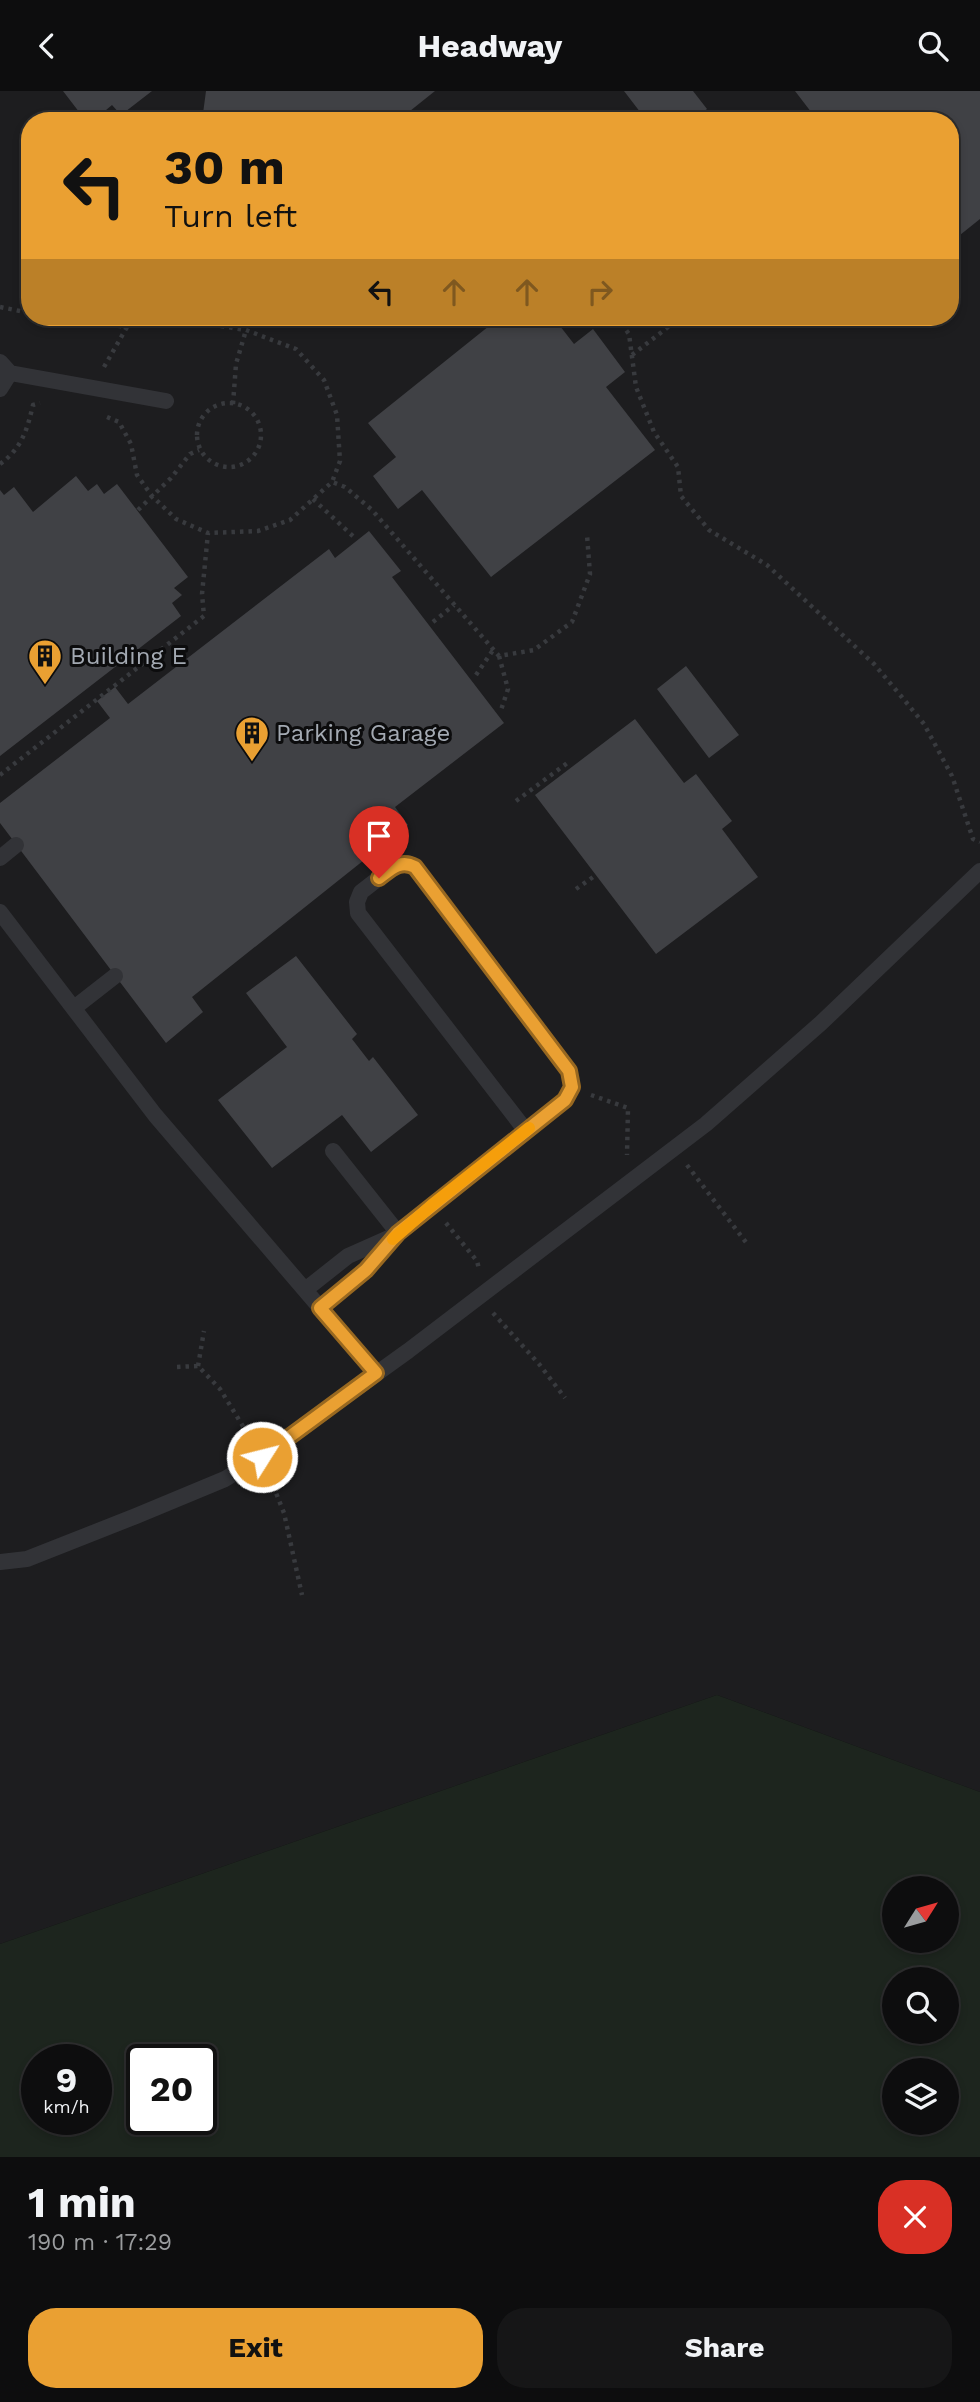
<!DOCTYPE html>
<html lang="en">
<head>
<meta charset="utf-8">
<style>
  body { margin:0; font-family:"Work Sans",sans-serif; background:#161617; color:#f1f3f6; height:100vh; display:flex; flex-direction:column; font-size:26px; white-space:nowrap }
  * { box-sizing:border-box; margin:0 }
  p { font-size:23px; color:#9a9c9e }
  .icon { flex:none; width:38px; height:38px; fill:none; stroke:currentColor; stroke-width:2; stroke-linecap:round; stroke-linejoin:round }
  .map { position:relative; height:2066px; overflow:hidden }
  .sheet { display:flex; flex-direction:column; background:#0d0d0e; flex:1 }
  .sheet>* { flex:none }
  .guide { position:absolute; left:21px; top:21px; width:938px; height:214px; border-radius:28px; box-shadow:0 4px 10px #0003,0 0 0 2px #2d2d2e; background:#eaa032; color:#111; overflow:hidden }
  .needle { width:46px; rotate:53deg }
  .controls { position:absolute; left:882px; top:1785px; display:grid; gap:14px }
  .controls a { display:grid; place-items:center; width:77px; height:77px; border-radius:50%; background:#0d0d0e; box-shadow:0 4px 10px #0003,0 0 0 2px #2d2d2e; font-size:35px }
  .speed { position:absolute; left:21px; top:1953px; display:flex; gap:14px; font-size:35px; font-weight:700; text-align:center }
  .speed>* { display:grid; place-content:center; width:91px; height:91px; border-radius:50%; background:#0d0d0e; box-shadow:0 4px 10px #0003,0 0 0 2px #2d2d2e; line-height:1 }
  .speed small { font-size:18px; font-weight:400 }
  .speed .limit { border:4px solid #111; border-radius:10px; background:#fff; color:#111 }
  .pin { position:absolute; display:grid; place-items:center; width:60px; height:60px; color:#fff; margin:-72px -30px; border-radius:50% 50% 50% 0; rotate:-45deg; box-shadow:0 0 7px #0007 }
  .pin .icon { rotate:45deg }
  .me { position:absolute; width:77px; margin:-38px; rotate:54deg; stroke-linejoin:round; filter:drop-shadow(0 0 5px #0008) }
  .turn { display:flex; align-items:center; gap:24px; height:147px; padding:0 28px; font-size:32px }
  .turn .icon { width:91px; height:91px; stroke-width:2.5 }
  .turn b { display:block; font-size:49px; line-height:60px }
  .lanes { display:flex; align-items:center; height:66px; padding:0 28px; background:#0003; justify-content:center; gap:35px; direction:ltr }
  .lanes .off { opacity:.35 }
  .round { display:grid; place-items:center; flex:none; width:74px; height:74px; border-radius:28px; background:#161617 }
  .head { display:flex; align-items:center; justify-content:space-between; height:119px; padding:0 28px }
  h1 { font-size:42px; font-weight:700; line-height:52px }
  .button { display:flex; gap:14px; margin-top:auto; padding:14px 28px }
  .button a { flex:1; height:80px; border-radius:28px; background:#eaa032; color:#111; font-size:28px; font-weight:700; line-height:80px; text-align:center }
  .button a+a { background:#161617; color:#f1f3f6 }
  header { display:flex; justify-content:space-between; align-items:center; height:91px; padding:0 28px; background:#0d0d0e; font-size:32px; font-weight:700 }
  .map>svg:first-child { display:block }
</style>
</head>
<body>
<header><svg class="icon" aria-label="back" viewBox="0 0 24 24"><path d="M15 5l-7 7 7 7"/></svg>Headway<svg class="icon" aria-label="search" viewBox="0 0 24 24"><circle cx="10" cy="10" r="6"/><path d="M15 15l6 6"/></svg></header>
<div class="map">
<svg width="980" height="2066" viewBox="0 0 980 2066">
  <rect width="100%" height="100%" fill="#111112"/>
  <path fill="#1d1d1f" fill-rule="evenodd" d="M0,0h980v1701l-263,-97 -717,249zM30,30h920v196h-920z"/>
  <path fill="#1d251e" fill-rule="evenodd" d="M717,1604l263,97v365h-980v-213zM894,1797h53v53h-53zM894,1888h53v53h-53zM37,1969h59v59h-59zM142,1969h59v59h-59zM894,1979h53v53h-53z"/>
  <path fill="#404145" d="M63,0h89l-31,24 -9,-10 -19,16h-7z
    M206,0h229l-35,28 2,2h-200z
    M624,0h69l14,18 -16,12h-44z
    M795,0h185v128l-30,24v-122h-132z
    M482,226h71l21,27 19,-15 32,43 -19,15 49,63 -164,127 -69,-87 -24,19 -25,-33 23,-19 -28,-34 121,-97z
    M76,385l12,15 9,-7 7,10 13,-10 71,93 -14,11 8,7 -10,8 9,13 -181,140v-266l4,5 10,-8 19,25z
    M369,440l32,40 -9,6 112,146 -109,84 13,18 -216,172 11,15 -37,31 -166,-220v-20l110,-85 -13,-17 18,-14 13,17 201,-155 6,9z
    M686,575l53,69 -30,23 -52,-69z
    M635,628l49,64 12,-9 36,47 -10,8 36,48 -102,77 -121,-159z
    M296,865l61,78 -5,5 17,22 4,-4 45,58 -47,37 -29,-37 -70,53 -54,-68 69,-53 -41,-54z"/>
  <g fill="none" stroke-linecap="round" stroke-linejoin="round">
    <path stroke="#383a3e" stroke-width="4.5" stroke-dasharray="3.5 5" stroke-linecap="butt" d="M0,216l30,6
      M59,226l68,10
      M162,226l84,13 50,19 28,31 13,35 3,46 -8,21
      M616,226l13,17 7,53 18,45 24,35 3,29 28,34 58,35 107,99 27,32 23,28 28,52 21,63 7,3
      M632,264l49,-38
      M104,276l23,-40 24,-10
      M197 344a32 32 0 1 1 64 0a32 32 0 1 1-64 0Z
      M233,313l3,-40 10,-34
      M107,326l12,5 12,22 6,31 15,21 24,23 32,14
      M0,373c22,-16 27,-34 33,-59l7,-2
      M313,408l43,40
      M138,419l33,-32 19,-24 9,-4
      M433,531l21,-17
      M499,565l9,33 -8,24
      M476,584l17,-25
      M0,684l204,-159 -2,-22 6,-61 50,-2 32,-11 42,-38 13,5 27,23 127,146 35,-6 38,-28 18,-48 -3,-39
      M516,710l54,-40
      M576,798l20,-14
      M591,1004l37,13 -1,47
      M687,1074l61,80
      M446,1132l31,38 2,8
      M493,1222l46,51 26,34
      M198,1275l6,-35
      M177,1276l21,-1 22,23 29,47
      M270,1387l14,35 18,82"/>
    <path stroke="#323337" stroke-width="16" d="M0,271l10,11 156,28
      M0,298l10,-16
      M0,767l16,-13
      M0,821l155,203 221,258
      M74,917l41,-32
      M333,1060l65,82
      M305,1199l43,-34 45,-20
      M320,1217l46,-38 32,-37 167,-133 7,-13 -3,-16 -154,-204 -7,-4 -11,1 -36,28 -4,10 1,11 168,218
      M0,1471l27,-3 109,-43 89,-37 37,-23 146,-105 298,-227 115,-101 159,-152"/>
  </g>
  <g fill="none" stroke-linecap="round" stroke-linejoin="round">
    <g stroke="#986820" stroke-width="18">
      <path id="route" d="M262,1366l114,-84 -56,-65 46,-38 32,-37 167,-133 7,-13 -3,-16 -154,-204c-15,-8 -24,2 -36,11"/>
    </g>
    <use href="#route" stroke="#eaa032" stroke-width="12"/>
    <path stroke="#f59e0b" stroke-width="12" d="M393,1148l39,-34 97,-77"/>
  </g>
  <defs>
    <g id="building-pin" transform="scale(1.75)"><path d="M0 17L-7.5 6A9.5 9.5 0 1 1 7.5 6Z" fill="#eaa032" stroke="#0c0c0d"/><path d="M-4-6H4V6H1V3H-1V6H-4ZM-2.5-4.3h1.7v1.8h-1.7ZM.8-4.3h1.7v1.8H.8ZM-2.5-1h1.7V.8h-1.7ZM.8-1h1.7V.8H.8Z" fill="#111"/></g>
  </defs>
  <g fill-rule="evenodd">
    <use href="#building-pin" x="45" y="565"/>
    <use href="#building-pin" x="252" y="642"/>
  </g>
  <g text-anchor="middle" stroke-width="6" stroke-linejoin="round" paint-order="stroke">
    <g font-size="24" fill="#a3a9b2" stroke="#0c0c0d" text-anchor="start">
      <text x="70" y="573">Building E</text>
      <text x="276" y="650">Parking Garage</text>
    </g>
  </g>
</svg>
<div class="controls">
<a><svg class="needle" viewBox="-14 -14 28 28"><path d="M0-13l5 13h-10z" fill="#e53935"/><path d="M0 13l5-13h-10z" fill="#9a9c9e"/></svg></a>
<a><svg class="icon" aria-label="search" viewBox="0 0 24 24"><circle cx="10" cy="10" r="6"/><path d="M15 15l6 6"/></svg></a>
<a><svg class="icon" aria-label="layers" viewBox="0 0 24 24"><path d="M12 4l9 5-9 5-9-5zM3 14l9 5 9-5"/></svg></a>
</div>
<div class="speed"><div>9<small>km/h</small></div><div class="limit">20</div></div>
<div class="pin" style="left:379px;top:787px;background:#d93025"><svg class="icon" aria-label="arrive" viewBox="0 0 24 24"><path d="M6 21V4h12l-3 4 3 4H6"/></svg></div>
<svg class="me" style="left:262px;top:1366px" viewBox="-20 -20 40 40"><circle r="17" fill="#eaa032" stroke="#fff" stroke-width="3"/><path d="M0-11L8 9 0 5-8 9z" fill="#fff"/></svg>
<div class="guide">
<div class="turn"><svg class="icon" aria-label="left" viewBox="0 0 24 24"><path d="M17 20v-9H6M10 6l-5 5 5 5"/></svg><div><b>30 m</b>Turn left</div></div>
<div class="lanes"><svg class="icon" aria-label="left" viewBox="0 0 24 24"><path d="M17 20v-9H6M10 6l-5 5 5 5"/></svg><svg class="icon off" aria-label="ahead" viewBox="0 0 24 24"><path d="M12 20V5M6 11l6-6 6 6"/></svg><svg class="icon off" aria-label="ahead" viewBox="0 0 24 24"><path d="M12 20V5M6 11l6-6 6 6"/></svg><svg class="icon off" aria-label="right" viewBox="0 0 24 24"><path d="M7 20v-9h11M14 6l5 5-5 5"/></svg></div>
</div>
</div>
<section class="sheet">
<div class="head"><div><h1>1 min</h1><p>190 m · 17:29</p></div><a class="round" style="background:#d93025;color:#fff"><svg class="icon" aria-label="close" viewBox="0 0 24 24"><path d="M6 6l12 12M18 6L6 18"/></svg></a></div>
<div class="button"><a>Exit</a><a>Share</a></div>
</section>
</body>
</html>
